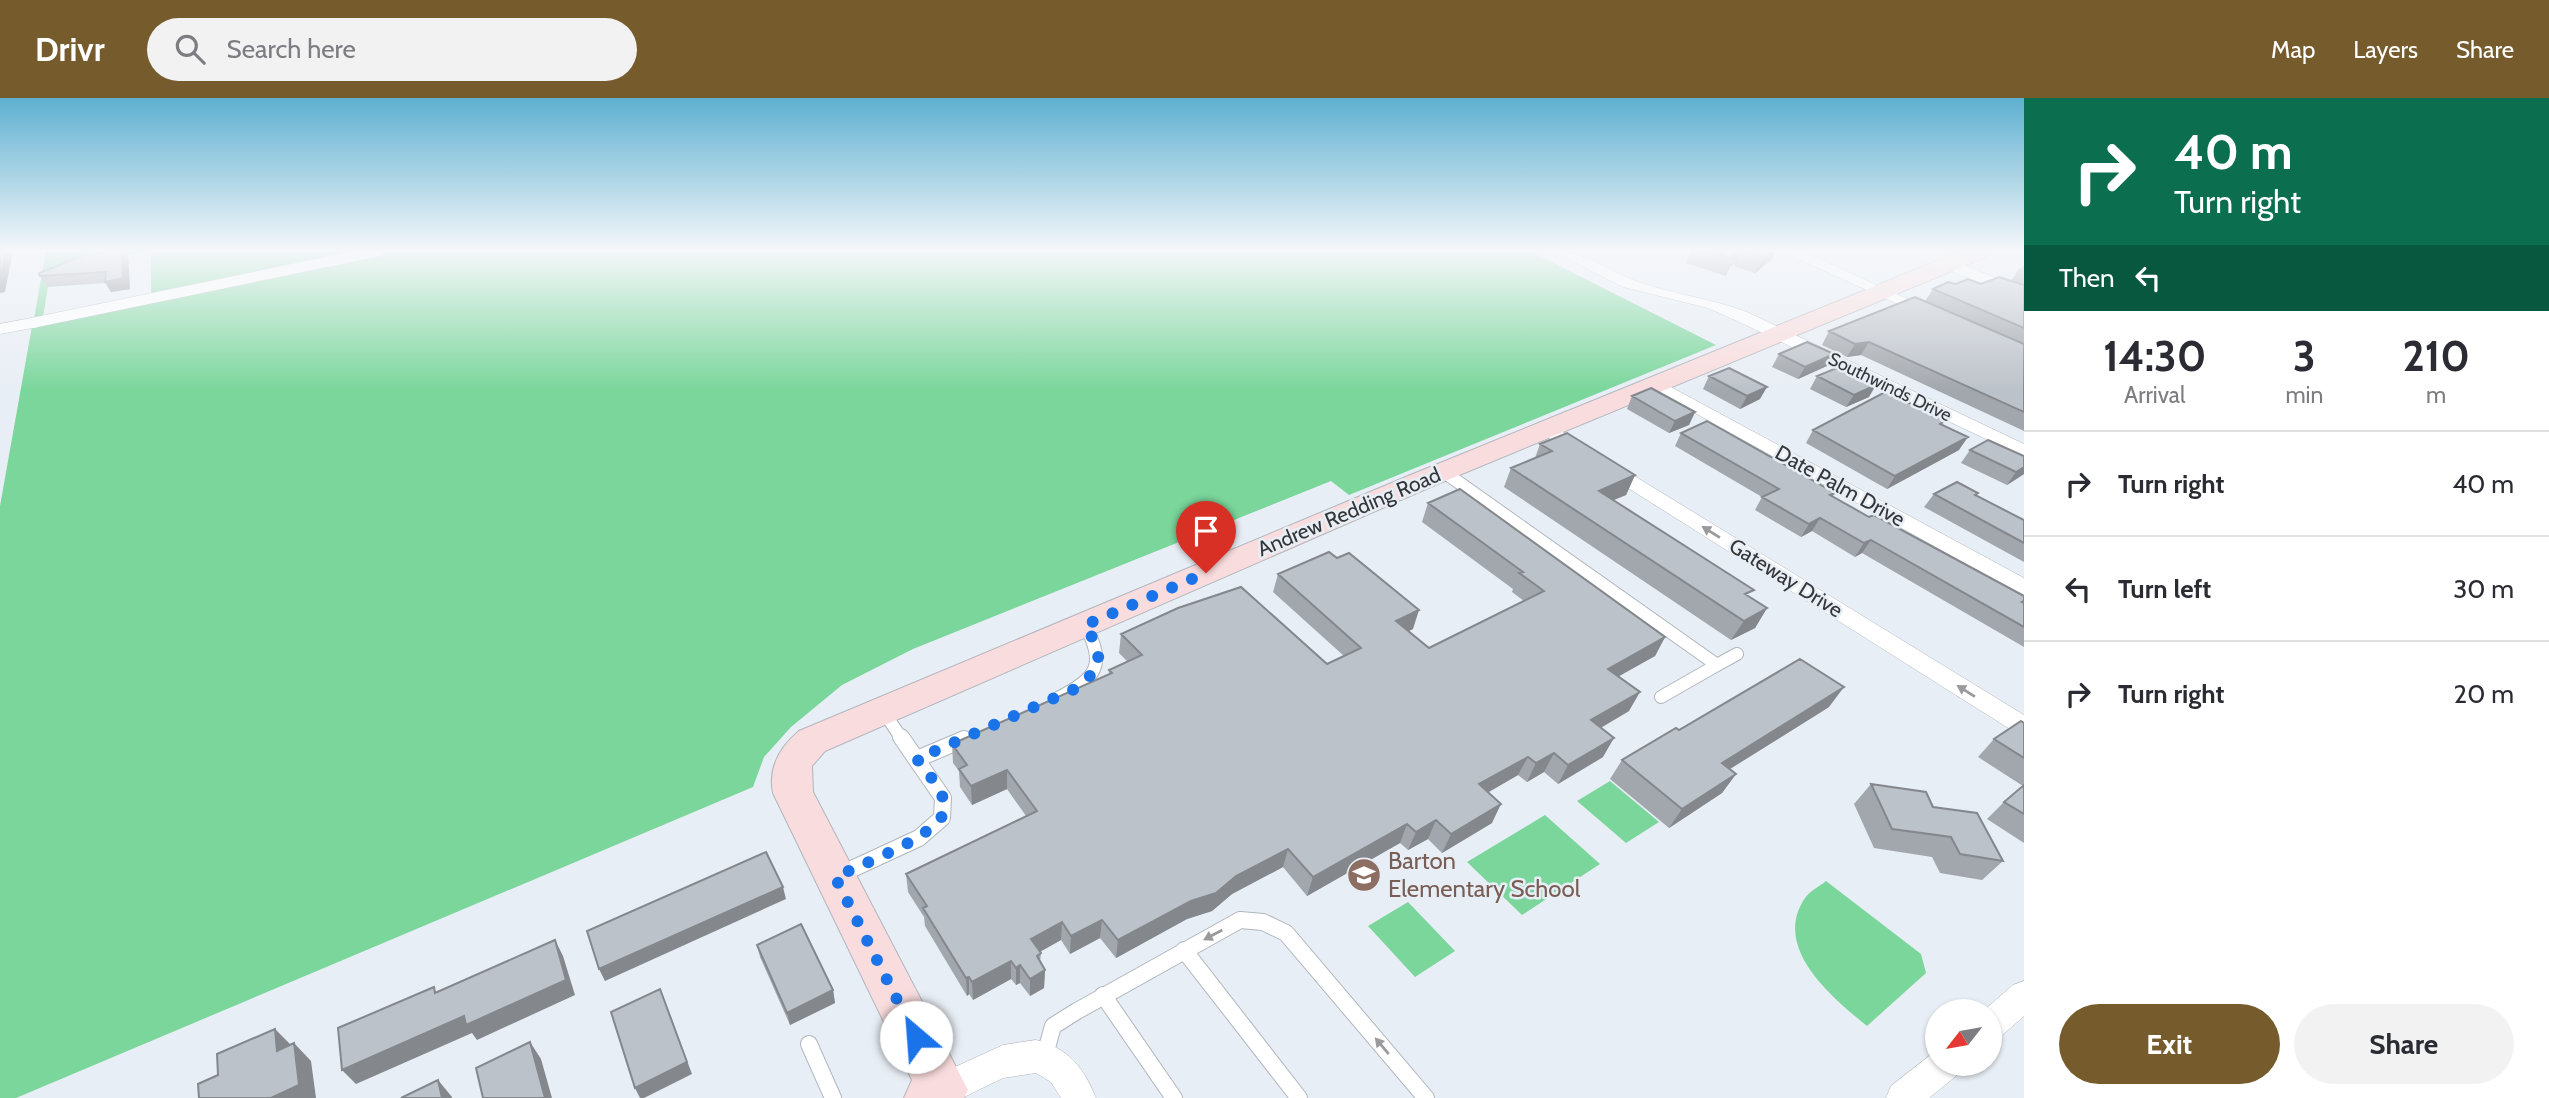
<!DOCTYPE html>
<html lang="en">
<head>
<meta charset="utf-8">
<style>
  body { margin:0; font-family:Cabin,sans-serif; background:#f2f2f3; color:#2b2b33; height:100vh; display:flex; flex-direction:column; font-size:26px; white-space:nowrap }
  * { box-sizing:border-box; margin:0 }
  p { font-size:23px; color:#7c7c81 }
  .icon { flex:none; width:38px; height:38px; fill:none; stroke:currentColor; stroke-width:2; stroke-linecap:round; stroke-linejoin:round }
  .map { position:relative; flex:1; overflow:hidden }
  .side { display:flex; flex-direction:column; background:#fff; width:525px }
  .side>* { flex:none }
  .guide { background:#0b6e4f; color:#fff; overflow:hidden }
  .needle { width:46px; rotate:239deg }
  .buttons { position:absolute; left:1925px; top:901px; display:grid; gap:14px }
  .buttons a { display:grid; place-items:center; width:77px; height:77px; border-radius:50%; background:#fff; box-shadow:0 2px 5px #0004; font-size:35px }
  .pin { position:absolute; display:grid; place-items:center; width:60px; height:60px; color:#fff; margin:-72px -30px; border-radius:50% 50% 50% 0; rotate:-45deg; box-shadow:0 0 7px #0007 }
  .pin .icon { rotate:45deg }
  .me { position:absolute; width:77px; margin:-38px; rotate:333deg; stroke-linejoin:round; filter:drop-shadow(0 0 5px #0008) }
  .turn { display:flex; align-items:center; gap:24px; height:147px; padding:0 35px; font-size:32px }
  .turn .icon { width:91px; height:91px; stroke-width:2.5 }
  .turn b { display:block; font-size:49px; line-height:60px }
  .then { display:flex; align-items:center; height:66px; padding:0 35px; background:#0003; gap:14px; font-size:26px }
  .eta { display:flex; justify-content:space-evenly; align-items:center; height:119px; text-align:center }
  .eta b { font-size:42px; font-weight:700; line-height:49px }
  .primary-button { display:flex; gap:14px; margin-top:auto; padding:14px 35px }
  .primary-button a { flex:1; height:80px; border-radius:42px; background:#765b2d; color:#fff; font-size:28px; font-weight:700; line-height:80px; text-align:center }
  .primary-button a+a { background:#f2f2f3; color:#2b2b33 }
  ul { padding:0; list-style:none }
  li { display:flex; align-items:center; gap:21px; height:105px; padding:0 35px; border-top:2px solid #e1e1e2 }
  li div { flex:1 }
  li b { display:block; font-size:26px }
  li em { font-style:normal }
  header { display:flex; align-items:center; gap:42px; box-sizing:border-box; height:98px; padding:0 35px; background:#765b2d; color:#fff }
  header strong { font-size:33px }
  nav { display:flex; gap:38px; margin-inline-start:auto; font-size:24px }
  .search { width:490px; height:63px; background:#f2f2f3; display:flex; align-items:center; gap:18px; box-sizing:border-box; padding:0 24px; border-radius:38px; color:#7c7c81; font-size:26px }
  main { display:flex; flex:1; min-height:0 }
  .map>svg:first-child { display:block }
</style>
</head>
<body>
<header>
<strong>Drivr</strong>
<div class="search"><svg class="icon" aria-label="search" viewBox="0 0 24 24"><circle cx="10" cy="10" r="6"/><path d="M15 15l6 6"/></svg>Search here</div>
<nav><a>Map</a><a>Layers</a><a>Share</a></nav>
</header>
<main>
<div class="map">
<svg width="2024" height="1000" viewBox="0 0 2024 1000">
  <rect width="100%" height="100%" fill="#e8eef5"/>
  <path fill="#7ad69b" d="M46,153h98l-93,18 -8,48 -9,2z
    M151,153h216l-216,44z
    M393,153h1137l186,94 -367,150 -18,-14 -418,168 -71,36 -51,42 -27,30 -11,30 -737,311h-16v-592l32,-180z
    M1610,683l49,41 -33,21 -49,-42z
    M1545,717l55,49 -78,51 -55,-53z
    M1826,783l95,73 5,19 -59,53c-34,-28 -96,-78 -62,-128 5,-7 15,-12 21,-17z
    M1408,804l47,49 -40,26 -47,-51z"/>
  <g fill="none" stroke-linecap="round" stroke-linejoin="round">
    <g stroke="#b1b6bd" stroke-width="11">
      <path id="lane-far2" d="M1948,166l76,31
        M32,225l347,-72"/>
    </g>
    <g stroke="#b1b6bd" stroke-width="14">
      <path id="lane-far1" d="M1444,374l273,193 -56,32
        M1717,567l20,-11
        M1058,600c38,-20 49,-32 27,-73
        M883,613l19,28"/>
    </g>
    <g stroke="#b1b6bd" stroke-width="18">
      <path id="lane" d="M917,661l47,-20
        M839,777l80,-37 23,-20 1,-20 -42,-61
        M1184,852l115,148
        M1103,897l71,103
        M809,946l24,54
        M1044,960l9,-32 24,-15 163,-91 23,2 23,11 140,165"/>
    </g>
    <g stroke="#b1b6bd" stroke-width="1">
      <path id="street" d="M1553,153c31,0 52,18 80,29 37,14 77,18 114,32l277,132v13l-289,-137 -27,-12 -85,-21z
        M1781,153h21l136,62 -8,5 -6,-2z
        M32,220l6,1v8l-38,7v-10z
        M1656,281l368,199v18l-374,-208 -3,-4 3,-4z
        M1548,325l476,292v23l-483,-305 -3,-4 3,-4z
        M2024,883v35l-23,20 -11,4v-28h-8l31,-27z
        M1036,942c34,9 47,27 60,58h-35l-10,-16 -15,-9 -33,5 -41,20h-32l-4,-8 5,-12 72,-33z
        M1937,952v14h23l-4,12 -27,22h-43l5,-12z"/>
    </g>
    <g stroke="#b1b6bd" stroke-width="2">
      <path id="secondary" d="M1961,153h30l-3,5 -555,230 -608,265 -13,15 1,26 155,298 -4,8h-60l8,-18 -139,-287c-5,-25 7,-46 26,-62l614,-257z"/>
    </g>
    <use href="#lane-far2" stroke="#fff" stroke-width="10"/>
    <use href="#lane-far1" stroke="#fff" stroke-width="12"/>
    <use href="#lane" stroke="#fff" stroke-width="16"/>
    <use href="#street" fill="#fff" fill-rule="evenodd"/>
    <use href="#secondary" fill="#f9dcdd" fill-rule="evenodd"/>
  </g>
  <path fill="#a2a7ad" d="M1691,153h85l-4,8 -17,14 -21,-7 1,-3 -5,4 -4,9 -40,-13z
    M82,158l48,33 -19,3 -6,-9 -58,4 -7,-11z
    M2024,168v165l-163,-76 -14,2 -25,-12 7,-14 96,-30 8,-12 23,-5h25l30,-3 8,-12z
    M1779,256h55l-7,12 -29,13 -26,-12z
    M1709,278l51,23 -20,10 -37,-20z
    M1817,278l52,21 -23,10 -36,-18z
    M1632,298l63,16 -6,13 -20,8 -42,-24z
    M1943,327l16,25 -72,39 -81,-46 7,-13z
    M1681,335l154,60 -3,4 37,20 155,79v51l-162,-94 -7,4 -43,-26 -11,6 -46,-27 7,-13 -87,-51z
    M1540,346l95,31 -9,20 -13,5 137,97 17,11 -12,20 -24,12 -227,-153 7,-19 24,-10z
    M1970,352l54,24 -17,11 -46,-22z
    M1934,396l42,2 48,24v42l-100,-55z
    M1428,405l237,134 -10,19 -37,20 11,35 -28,17 2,29 -45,27 -14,-12 -17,10 -9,-7 -30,17 4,31 -50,30 -14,-14 -20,11 -8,-7 -93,53 -24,-29 -51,27 -20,17 -25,8 -71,39 -16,-20 -30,16 -9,-14 -21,12 1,1 -1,9 5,8 -1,18 -14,8 -10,-13 -4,2 -5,-6 -38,21 -4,-6 -2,2 -42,-70 -1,-9 -16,-25 -2,-18 120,-58 -19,-27 -35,16 -12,-18 -1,-16 -6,-8 -1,-19 157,-70v-4l19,-8 -9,-9 2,-19 206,30 17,-8 -71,-64 5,-18 135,55 -4,2 20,17 95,-47 -12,-9 1,-3 -91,-67z
    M1829,609l-99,62 6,5 -14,19 -53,35 -59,-49 12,-19 57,-30z
    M2024,625v120l-37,-24 17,-17 19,-16 -45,-29 16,-18z
    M1871,686l62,23 70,54 -21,19 -42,-7 -8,-16 -58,-9 -20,-44z
    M757,847l76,45 2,13 -45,22 -30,-68z"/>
  <path fill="#84888d" d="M6,153h7l-8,41 -5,1v-12z
    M122,153h6l2,38 -19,3 -6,-10z
    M1737,153h4l-6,12 -5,4 4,-8 -3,-4z
    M1770,153h6l-4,8 -17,14 9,-17z
    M1869,244l-8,13 -14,2 8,-13z
    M1834,256l-7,12 -29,13 7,-12z
    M1876,287l-7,12 -23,10 8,-12z
    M1767,289l-7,12 -20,10 7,-13z
    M1695,314l-6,13 -20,8 6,-12z
    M1968,339l-9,13 -72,39 8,-13z
    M2024,369v7l-17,11 9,-13z
    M1635,377l-9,20 -36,15 9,-19z
    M1820,420l-8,13 -11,6 8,-13z
    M1871,442l-9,13 -7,4 9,-14z
    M1767,510l-12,20 -24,12 13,-19z
    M1419,512l-6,19 -23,11 6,-19z
    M1665,539l-10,19 -57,32 10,-19z
    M1844,589l-15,20 -120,75 13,-19z
    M1640,594l-11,19 -48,28 10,-19z
    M1614,640l-11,19 -45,27 10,-19z
    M1554,655l-10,19 -17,10 9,-19z
    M1528,659l-10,18 -48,28 9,-19z
    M1007,672v19l-35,16 -1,-19z
    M1736,676l-14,19 -53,35 13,-19z
    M1501,706l-9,19 -50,30 9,-19z
    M1436,722l-8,19 -20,11 8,-18z
    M1407,726l-7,19 -93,53 6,-19z
    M1288,751l-5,18 -51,27 -20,17 -25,8 -71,39 2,-18 118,-64z
    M783,789l3,12 -181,82 -6,-12z
    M1102,822l-2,18 -30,16 1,-18z
    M1062,824l-1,18 -31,17 1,-18z
    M555,842l8,16 12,39 -98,45 -5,-7 -116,51 -14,-14z
    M1011,863v18l-38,21 -1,-18z
    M1020,867v18l-4,2v-17z
    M1045,872l-1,18 -14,8v-17z
    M969,879v17l-2,2 -1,-18z
    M660,891l32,85 -48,24h-4l-5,-10z
    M833,892l2,13 -45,22 -3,-12z
    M275,931l17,17 -15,5z
    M530,944l11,17 11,39h-7z
    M294,945l17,18 5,37h-45z
    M438,982l14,17v1h-10z"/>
  <path fill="#bcc2c9" stroke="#84888d" stroke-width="2" d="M0,153h6l-6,30z
    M107,153h15l1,27 -18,4 1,-10 -66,4 -1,-3 43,-17z
    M1709,153h28l-6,4 3,4z
    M1748,153h22l-6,5z
    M1999,179l25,8v43l-91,-39 15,-7 8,2 12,-5 13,5z
    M1915,199l109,47v68l-155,-70 -14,2 -26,-13z
    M1807,244l27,12 -29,13 -26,-13z
    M1839,269l37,18 -22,10 -37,-19z
    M1729,270l38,19 -20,9 -38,-20z
    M1651,290l44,24 -20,9 -43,-25z
    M1885,294l62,28 -7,4 28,13 -73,39 -82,-46z
    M1707,323l128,72 -5,2 39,22 5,-2 150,81v5l-2,1 2,1v24l-153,-87 -7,3 -44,-25 -11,6 -47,-27 17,-8 -98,-56z
    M1567,335l68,42 -36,16 155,99 -9,4 22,14 -23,13 -233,-153 41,-17 -12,-7z
    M1988,342l36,16v11l-8,5 -46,-22z
    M1957,384l21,11 -3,2 49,25v23l-90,-49z
    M1460,391l205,148 -57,32 32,23 -49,28 23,18 -46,27 -14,-12 -18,10 -8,-6 -49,27 22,20 -50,30 -15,-14 -20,12 -9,-8 -94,53 -25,-28 -52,27 -20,17 -25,8 -73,39 -16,-20 -31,16 -9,-14 -31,17 10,14 -4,3 8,14 -15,9 -10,-14 -4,3 -5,-7 -39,21 -3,-5 -3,1 -43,-70 4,-2 -21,-32 131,-63 -30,-41 -36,16 -12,-17 8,-4 -15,-21 160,-71 -3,-3 33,-15 -21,-21 57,-26 63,-21 86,77 34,-16 -83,-74 51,-22 8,6 12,-5 70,57 -23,11 33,27 115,-57 -25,-18 4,-1 -95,-69z
    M1800,561l44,28 -122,76 14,11 -54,35 -60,-49 54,-32 3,2z
    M2021,623l3,2v35l-30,-19z
    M1871,686l55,8 7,15 44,6 26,48 -43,-7 -9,-17 -59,-8z
    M2024,687v29l-20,-12z
    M766,754l17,35 -184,82 -12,-38z
    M801,826l32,66 -46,23 -30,-68z
    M555,842l11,40 -100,45 -2,-9 -122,54 -4,-42 96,-41 1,6z
    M660,891l27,73 -52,26 -24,-76z
    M275,931l2,22 17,-8 5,42 -28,13h-72l-1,-14 20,-9 -1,-21z
    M530,944l15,56h-62l-7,-30z
    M438,982l4,18h-41z"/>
  <defs><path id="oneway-solid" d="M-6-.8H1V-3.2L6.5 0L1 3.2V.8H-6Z" transform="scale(1.75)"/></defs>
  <g fill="#9a9a9c">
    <use href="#oneway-solid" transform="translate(1711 434) rotate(-148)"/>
    <use href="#oneway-solid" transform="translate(1966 593) rotate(-148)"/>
    <use href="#oneway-solid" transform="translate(1213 837) rotate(152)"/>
    <use href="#oneway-solid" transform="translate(1382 948) rotate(-130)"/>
  </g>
  <linearGradient id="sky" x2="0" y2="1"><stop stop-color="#5eb0d0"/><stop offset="0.52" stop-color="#f5f7fa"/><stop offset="1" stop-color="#f5f7fa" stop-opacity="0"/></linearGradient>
  <rect width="2024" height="293" fill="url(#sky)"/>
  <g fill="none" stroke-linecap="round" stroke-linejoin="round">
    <path stroke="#1a73e8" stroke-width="12" stroke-dasharray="0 21.6" d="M916,939l-81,-160c23,-11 105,-42 109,-66 4,-17 -18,-39 -27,-52l158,-70c29,-22 29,-33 10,-64l121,-52"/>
  </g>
  <defs>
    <g id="school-disc" transform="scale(1.75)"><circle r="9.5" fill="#8d6e63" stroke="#e8eef5"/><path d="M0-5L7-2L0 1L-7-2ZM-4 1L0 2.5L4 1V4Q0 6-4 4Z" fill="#fff"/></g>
  </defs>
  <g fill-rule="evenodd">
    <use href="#school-disc" x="1364" y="777"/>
  </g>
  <g text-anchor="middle" stroke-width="5" stroke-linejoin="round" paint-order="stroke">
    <g font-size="18" fill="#343639" stroke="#e8eef5">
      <text transform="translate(1890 289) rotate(26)" y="6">Southwinds Drive</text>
    </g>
    <g font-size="21" fill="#343639" stroke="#e8eef5">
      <text transform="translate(1840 388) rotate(29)" y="7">Date Palm Drive</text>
      <text transform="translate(1349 414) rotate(-23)" y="7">Andrew Redding Road</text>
      <text transform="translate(1786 480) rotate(32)" y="7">Gateway Drive</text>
    </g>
    <g font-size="24" fill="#785e54" stroke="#e8eef5" text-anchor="start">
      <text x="1388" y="771">Barton<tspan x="1388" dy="28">Elementary School</tspan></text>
    </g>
  </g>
</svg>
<div class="buttons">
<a><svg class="needle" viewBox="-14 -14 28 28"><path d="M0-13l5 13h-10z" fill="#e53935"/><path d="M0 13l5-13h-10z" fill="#7c7c81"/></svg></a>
</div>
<div class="pin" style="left:1206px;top:475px;background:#d93025"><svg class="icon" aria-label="arrive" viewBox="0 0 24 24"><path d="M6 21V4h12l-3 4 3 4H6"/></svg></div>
<svg class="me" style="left:916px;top:939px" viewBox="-20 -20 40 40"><circle r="19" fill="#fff"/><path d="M0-13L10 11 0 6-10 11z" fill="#1a73e8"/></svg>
</div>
<section class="side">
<div class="guide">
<div class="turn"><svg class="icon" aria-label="right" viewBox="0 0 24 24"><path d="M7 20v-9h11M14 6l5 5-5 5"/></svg><div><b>40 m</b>Turn right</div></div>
<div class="then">Then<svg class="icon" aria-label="left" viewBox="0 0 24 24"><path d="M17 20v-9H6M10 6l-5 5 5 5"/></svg></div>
</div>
<div class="eta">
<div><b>14:30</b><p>Arrival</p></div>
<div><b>3</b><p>min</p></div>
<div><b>210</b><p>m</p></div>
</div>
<ul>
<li><svg class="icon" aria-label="right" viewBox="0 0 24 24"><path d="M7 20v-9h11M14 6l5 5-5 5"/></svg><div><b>Turn right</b></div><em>40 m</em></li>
<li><svg class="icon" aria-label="left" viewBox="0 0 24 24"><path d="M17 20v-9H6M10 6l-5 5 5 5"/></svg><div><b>Turn left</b></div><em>30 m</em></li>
<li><svg class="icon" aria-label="right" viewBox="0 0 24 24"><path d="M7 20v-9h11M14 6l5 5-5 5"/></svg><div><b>Turn right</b></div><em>20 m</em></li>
</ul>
<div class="primary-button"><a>Exit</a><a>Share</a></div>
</section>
</main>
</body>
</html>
